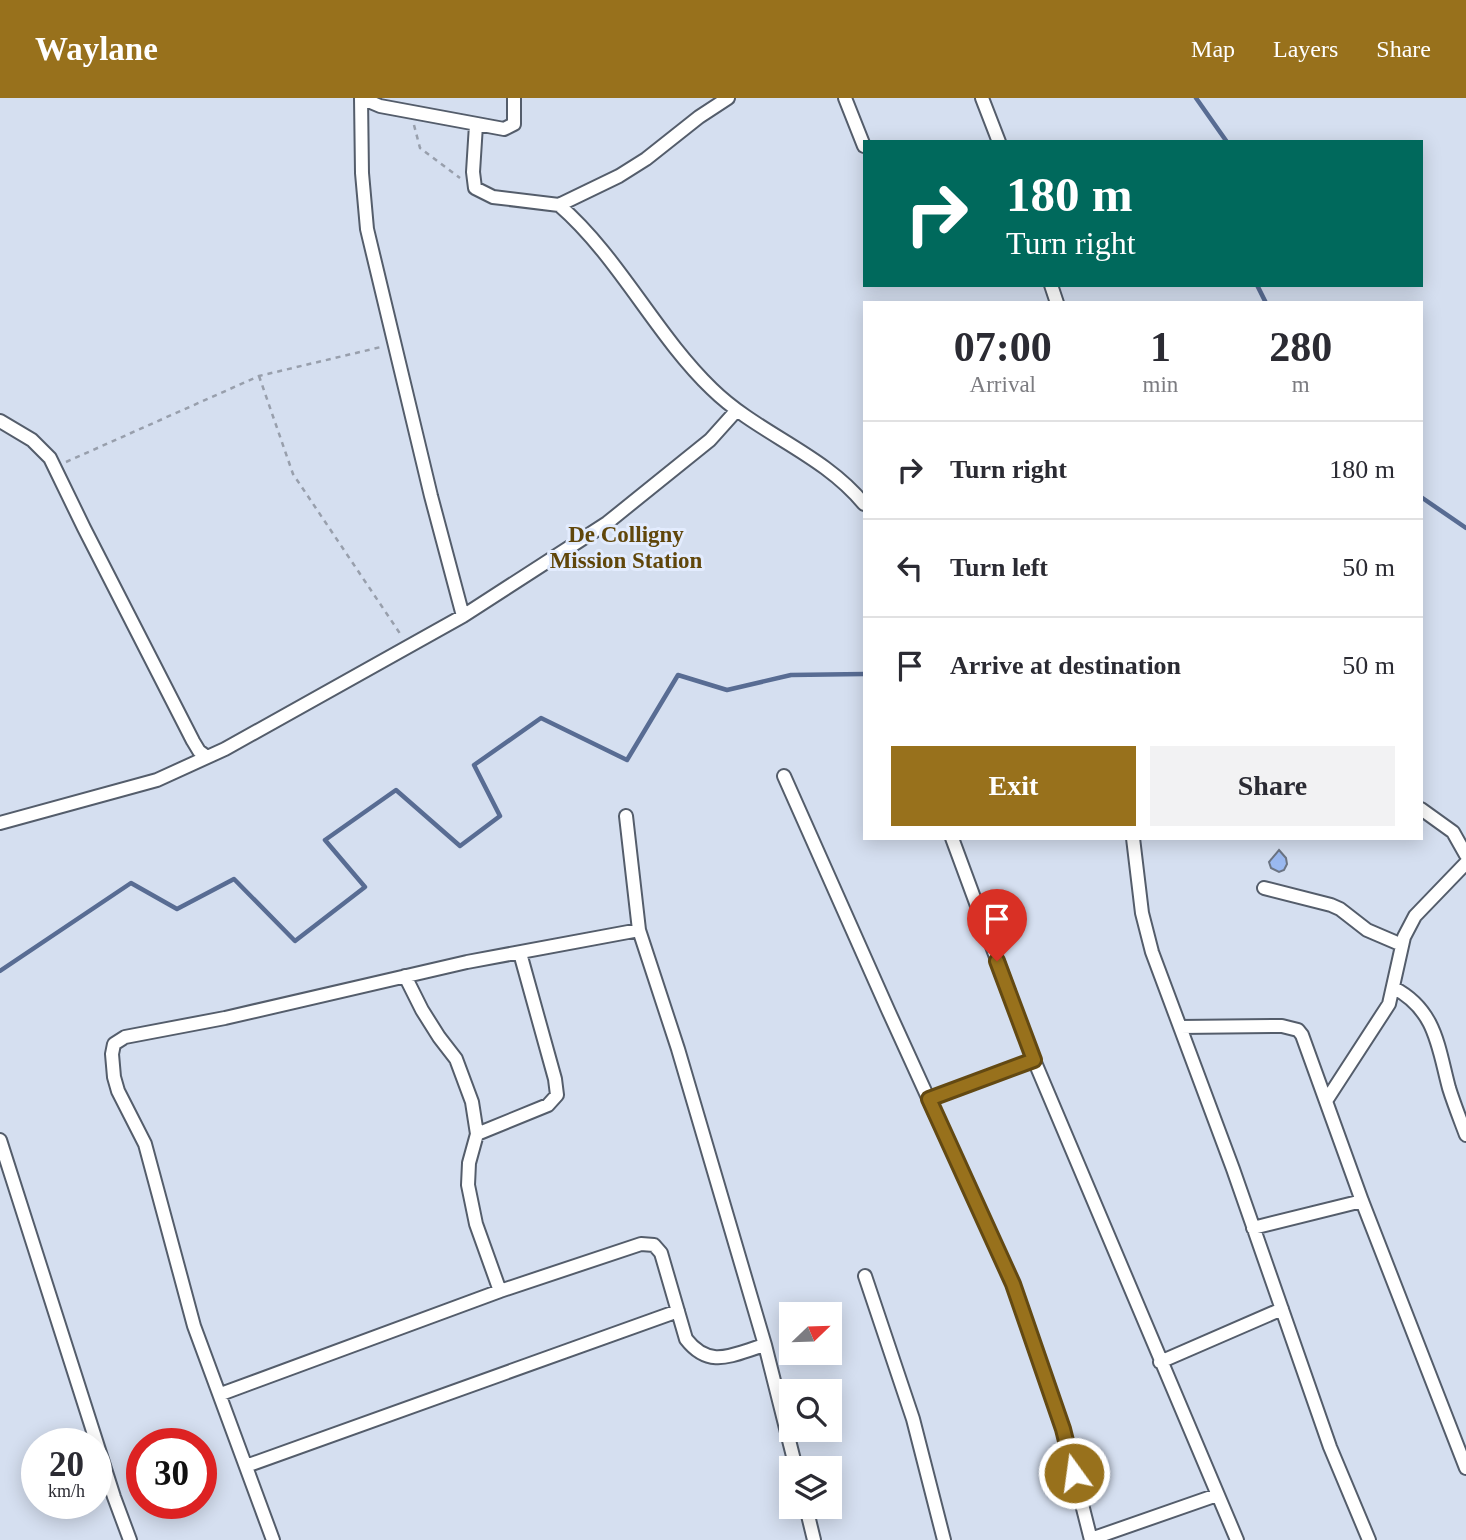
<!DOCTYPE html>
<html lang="en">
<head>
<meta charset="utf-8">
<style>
  body { margin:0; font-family:"Times New Roman",serif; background:#f2f2f3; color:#2b2b33; height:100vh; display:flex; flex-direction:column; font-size:26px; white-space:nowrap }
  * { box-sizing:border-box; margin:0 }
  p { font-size:23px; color:#7c7c81 }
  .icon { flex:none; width:38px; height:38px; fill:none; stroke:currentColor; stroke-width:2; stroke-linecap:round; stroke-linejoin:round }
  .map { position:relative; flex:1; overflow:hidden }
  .sheet { position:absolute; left:863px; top:203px; width:560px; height:539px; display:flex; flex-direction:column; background:#fff; border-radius:0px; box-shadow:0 4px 18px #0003 }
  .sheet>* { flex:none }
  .top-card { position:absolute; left:863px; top:42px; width:560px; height:147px; border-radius:0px; box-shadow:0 4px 18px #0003; background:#00695c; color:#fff; overflow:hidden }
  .needle { width:46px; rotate:67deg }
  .buttons { position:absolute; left:779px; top:1204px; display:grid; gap:14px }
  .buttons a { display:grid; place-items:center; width:63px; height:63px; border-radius:0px; background:#fff; box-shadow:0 4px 18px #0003; font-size:35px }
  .speed { position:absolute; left:21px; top:1330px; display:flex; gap:14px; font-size:35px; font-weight:700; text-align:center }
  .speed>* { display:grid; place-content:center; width:91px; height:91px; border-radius:50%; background:#fff; box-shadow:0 4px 18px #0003; line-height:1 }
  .speed small { font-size:18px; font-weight:400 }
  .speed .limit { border:10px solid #d22; background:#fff; color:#111 }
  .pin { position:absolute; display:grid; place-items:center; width:60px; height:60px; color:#fff; margin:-72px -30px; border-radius:50% 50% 50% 0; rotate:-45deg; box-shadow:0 0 7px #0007 }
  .pin .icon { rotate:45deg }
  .me { position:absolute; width:77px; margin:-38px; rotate:346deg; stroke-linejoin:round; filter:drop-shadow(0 0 5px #0008) }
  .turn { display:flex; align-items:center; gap:24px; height:147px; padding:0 28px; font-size:32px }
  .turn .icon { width:91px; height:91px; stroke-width:2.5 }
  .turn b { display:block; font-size:49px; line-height:60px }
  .eta { display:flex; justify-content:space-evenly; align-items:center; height:119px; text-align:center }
  .eta b { font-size:42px; font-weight:800; line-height:49px }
  .button { display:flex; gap:14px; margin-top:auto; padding:14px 28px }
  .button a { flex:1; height:80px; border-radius:0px; background:#98711c; color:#fff; font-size:28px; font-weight:800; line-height:80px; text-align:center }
  .button a+a { background:#f2f2f3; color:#2b2b33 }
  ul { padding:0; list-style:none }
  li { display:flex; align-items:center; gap:21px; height:98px; padding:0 28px; border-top:2px solid #e1e1e2 }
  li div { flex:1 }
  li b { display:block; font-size:26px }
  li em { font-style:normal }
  header { display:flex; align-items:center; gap:42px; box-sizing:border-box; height:98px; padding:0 35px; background:#98711c; color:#fff }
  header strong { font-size:33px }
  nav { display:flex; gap:38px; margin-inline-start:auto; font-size:24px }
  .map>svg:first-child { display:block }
</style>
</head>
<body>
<header>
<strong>Waylane</strong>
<nav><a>Map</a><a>Layers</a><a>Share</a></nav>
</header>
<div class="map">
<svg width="1466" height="1442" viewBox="0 0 1466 1442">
  <rect width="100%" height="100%" fill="#d5dff0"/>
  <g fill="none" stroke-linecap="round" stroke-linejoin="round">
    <path stroke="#586c93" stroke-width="4.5" d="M1196,0l31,44
      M1257,187l9,18
      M1421,399l45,31
      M0,873l131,-88 46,26 57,-30 61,62 70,-54 -40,-47 71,-50 64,56 40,-30 -26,-51 67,-47 86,42 51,-85 49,15 64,-15 73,-1"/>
  </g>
  <path fill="#9ab9f0" stroke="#6c7584" stroke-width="2" d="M1279,752l7,8 1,6 -3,6 -5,2 -8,-4 -2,-6z"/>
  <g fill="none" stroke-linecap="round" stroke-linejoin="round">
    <g stroke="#545d6b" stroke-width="16">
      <path id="minor" d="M361,0l1,75 5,56 64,267 32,120
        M361,0l19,8 124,23 10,-5v-26
        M845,0l19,48
        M982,0l17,44
        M476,27l-3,47 2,16 18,9 66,8 60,-29 27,-17 53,-42 29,-19
        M559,107c60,52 96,129 153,184 46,45 110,64 152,115
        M1051,187l6,18
        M0,323l32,19 18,18 34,70 109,213 6,10 8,6
        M784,678l104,234 125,274 50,145 28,111
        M1421,711l32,23 13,23
        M626,718l13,114 39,119 87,296 31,123
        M0,725l157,-43 68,-31 238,-133 144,-93 103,-83 26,-29
        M952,740l82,222 203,480
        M1133,740l9,75 10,39 81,217 97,278 39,93
        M1264,790l67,17 9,4 27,21 35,15
        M405,878l17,34 17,27 17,22 16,43 5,32 -8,29 -1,22 8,39 24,67
        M1394,890c42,22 44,59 55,100 5,16 11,31 17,47
        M1180,929l102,-1 16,4 4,5 60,166 104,267
        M929,1001l105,-39
        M1326,1003l63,-97 15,-67 11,-21 51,-53
        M477,1036l71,-29 9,-10 -2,-16 -35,-126
        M0,1042l114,357 16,43
        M1253,1130l109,-27
        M865,1178l48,143 31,121
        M1160,1264l122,-53
        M221,1296l279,-103 141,-47 13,1 7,8 25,86c24,31 47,15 79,6
        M246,1368l432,-155
        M806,1409l8,33
        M1091,1441l126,-44
        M273,1442l-79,-214 -49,-182 -27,-53 -4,-14 -2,-23 2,-10 11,-7 100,-19 242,-56 172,-32"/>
    </g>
    <path stroke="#989fac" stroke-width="2.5" stroke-dasharray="5 5" stroke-linecap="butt" d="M414,27l6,23 40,30
      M259,278l34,98 108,161
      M66,364l193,-86 122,-29"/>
    <use href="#minor" stroke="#fff" stroke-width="12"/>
  </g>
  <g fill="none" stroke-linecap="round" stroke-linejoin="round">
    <g stroke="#634912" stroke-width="18">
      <path id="route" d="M997,863l37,99 -105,39 84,185 50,145 11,44"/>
    </g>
    <use href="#route" stroke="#98711c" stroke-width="12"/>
  </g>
  <g text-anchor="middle" stroke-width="6" stroke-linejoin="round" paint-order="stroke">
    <g font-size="23" font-weight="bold" fill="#60460a" stroke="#e3ecfe">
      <text x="626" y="444">De Colligny<tspan x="626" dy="26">Mission Station</tspan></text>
    </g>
  </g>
</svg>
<div class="buttons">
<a><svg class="needle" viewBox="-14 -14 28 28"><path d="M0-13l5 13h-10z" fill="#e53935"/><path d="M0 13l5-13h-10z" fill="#7c7c81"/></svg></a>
<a><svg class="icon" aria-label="search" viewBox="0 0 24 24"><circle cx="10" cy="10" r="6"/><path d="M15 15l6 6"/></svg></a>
<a><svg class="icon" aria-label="layers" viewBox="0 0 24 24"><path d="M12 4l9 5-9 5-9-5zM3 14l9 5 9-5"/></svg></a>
</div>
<div class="speed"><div>20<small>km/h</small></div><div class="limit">30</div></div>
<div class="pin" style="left:997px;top:863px;background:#d93025"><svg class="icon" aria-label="arrive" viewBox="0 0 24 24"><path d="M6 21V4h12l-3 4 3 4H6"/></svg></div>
<svg class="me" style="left:1074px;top:1375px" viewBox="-20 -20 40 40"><circle r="17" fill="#98711c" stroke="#fff" stroke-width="3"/><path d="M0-11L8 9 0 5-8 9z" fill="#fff"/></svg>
<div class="top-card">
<div class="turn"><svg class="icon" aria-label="right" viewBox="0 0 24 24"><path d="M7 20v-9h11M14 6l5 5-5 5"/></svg><div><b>180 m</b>Turn right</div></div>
</div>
<section class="sheet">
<div class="eta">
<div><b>07:00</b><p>Arrival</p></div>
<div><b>1</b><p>min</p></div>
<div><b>280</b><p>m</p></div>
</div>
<ul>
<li><svg class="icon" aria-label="right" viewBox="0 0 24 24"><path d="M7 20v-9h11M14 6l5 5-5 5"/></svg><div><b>Turn right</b></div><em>180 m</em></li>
<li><svg class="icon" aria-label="left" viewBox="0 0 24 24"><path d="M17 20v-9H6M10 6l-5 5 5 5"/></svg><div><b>Turn left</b></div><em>50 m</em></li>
<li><svg class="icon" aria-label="arrive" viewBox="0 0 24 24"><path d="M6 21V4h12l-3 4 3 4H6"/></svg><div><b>Arrive at destination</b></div><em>50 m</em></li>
</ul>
<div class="button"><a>Exit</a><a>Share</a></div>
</section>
</div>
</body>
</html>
